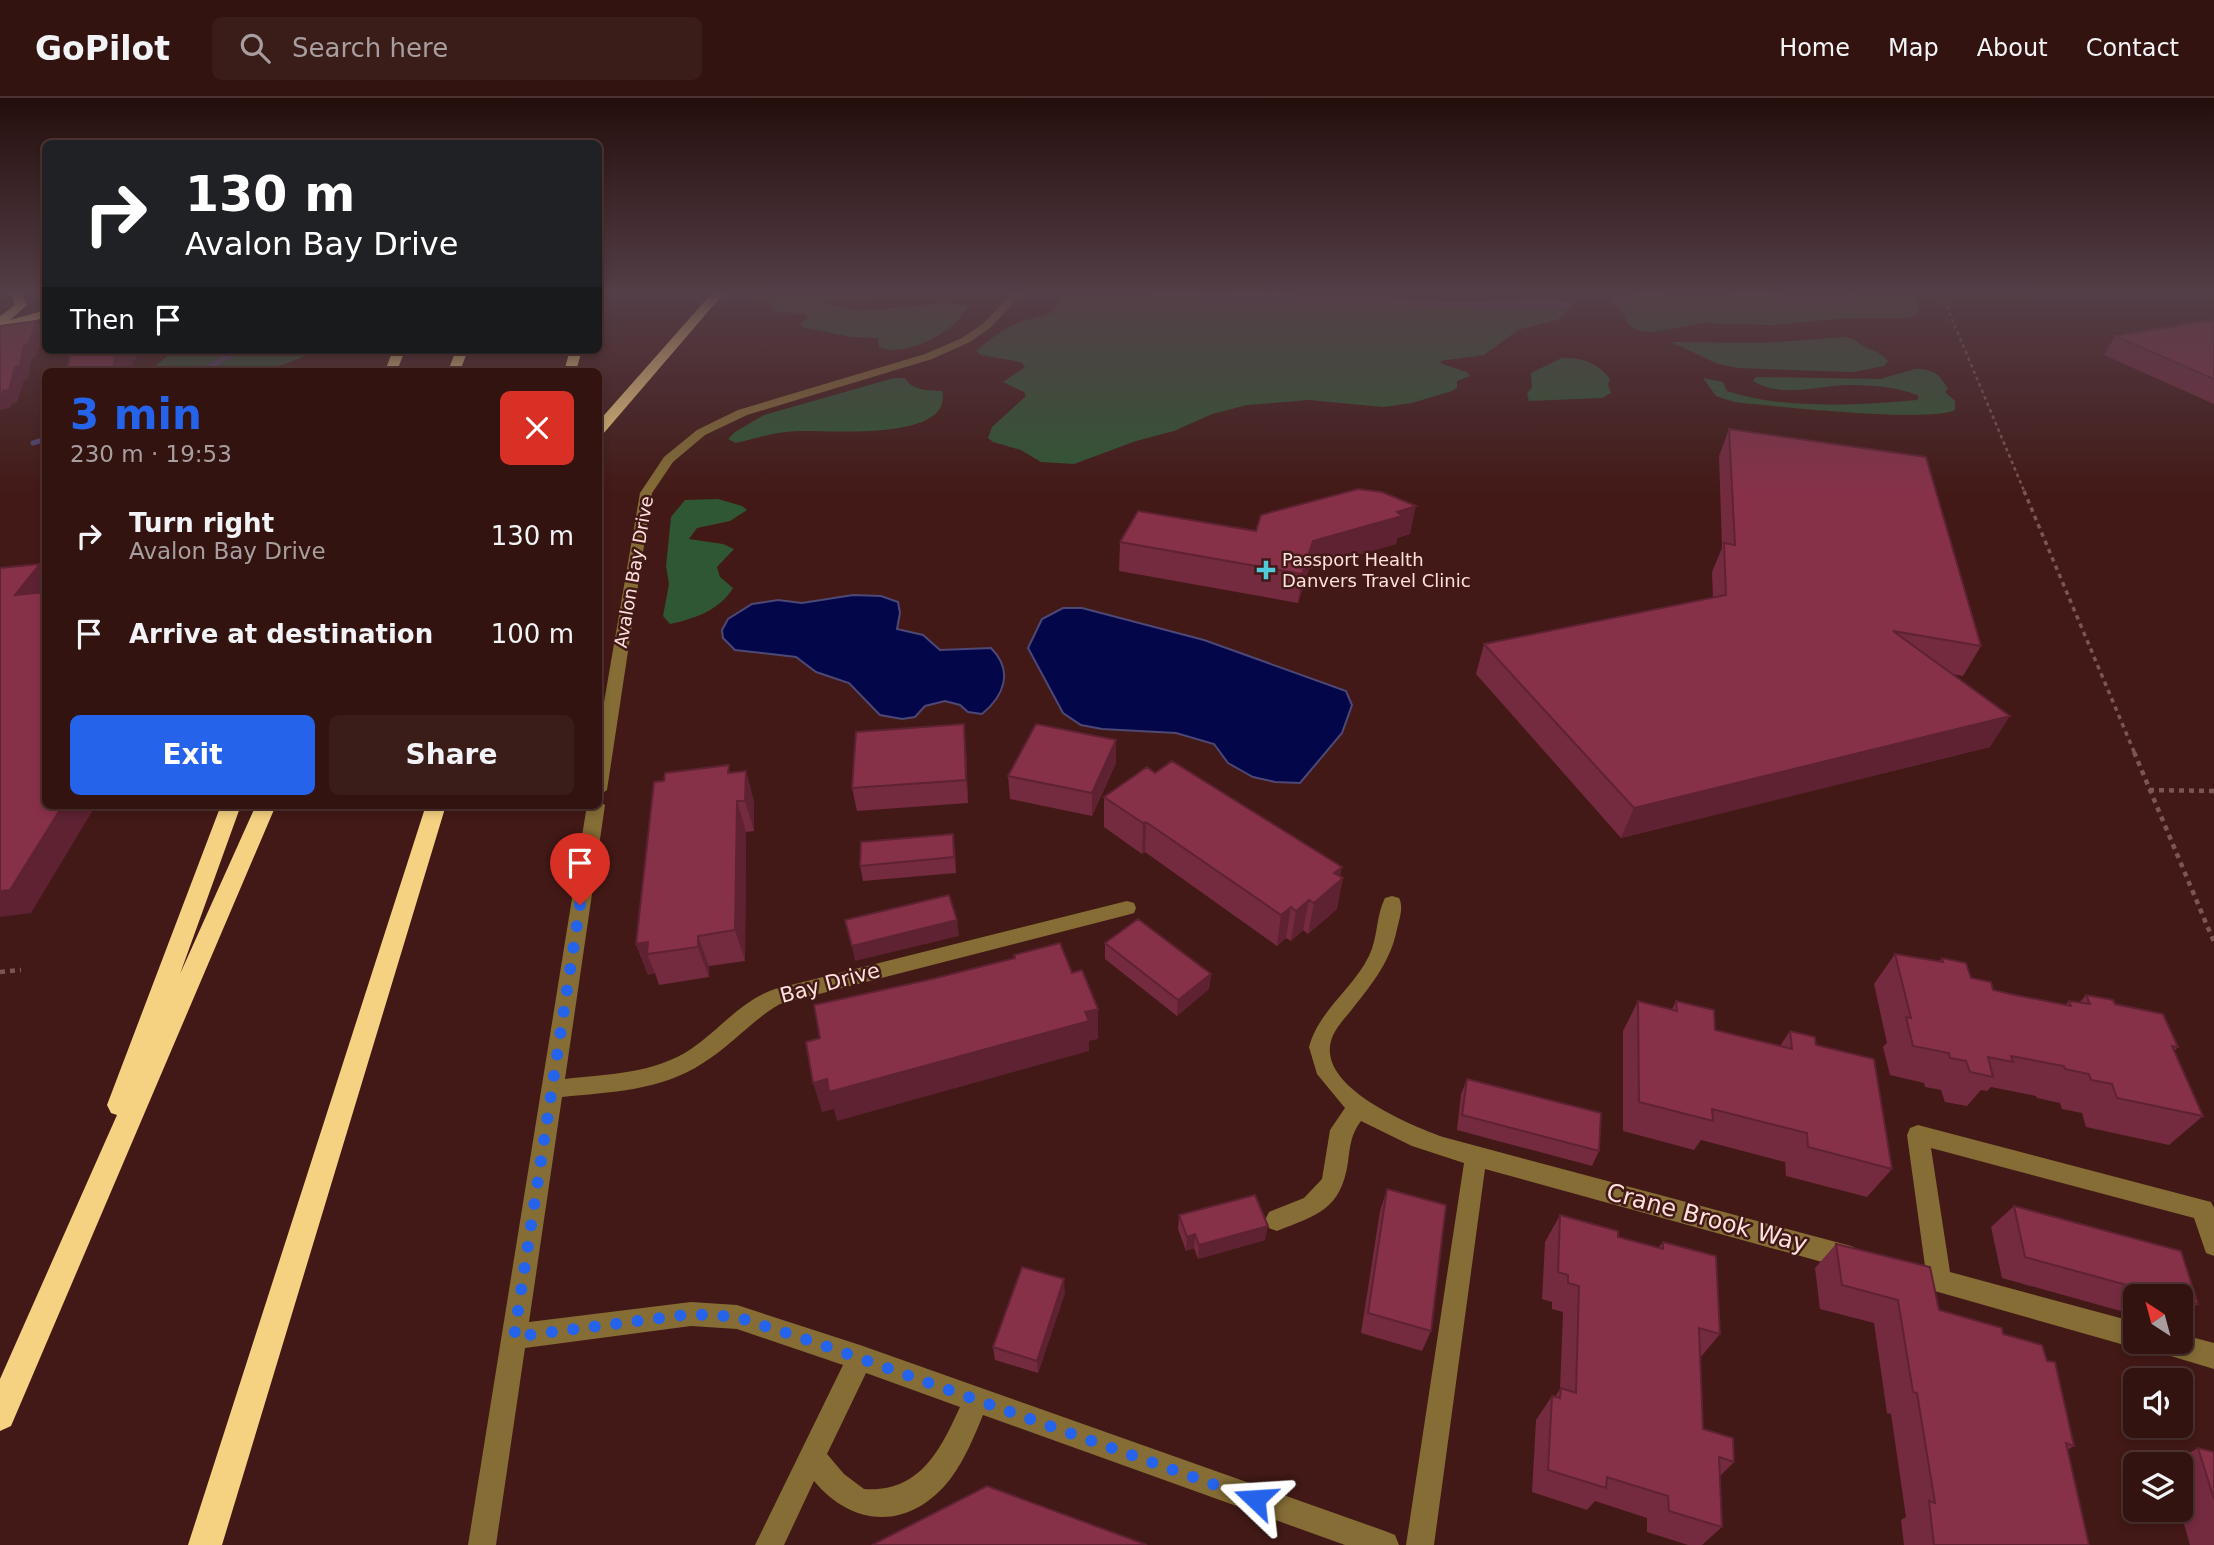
<!DOCTYPE html>
<html lang="en">
<head>
<meta charset="utf-8">
<style>
  body { margin:0; font-family:"DejaVu Sans",sans-serif; background:#3a1c19; color:#f1f3f6; height:100vh; display:flex; flex-direction:column; font-size:26px; white-space:nowrap }
  * { box-sizing:border-box; margin:0 }
  p { font-size:23px; color:#a89e9f }
  .icon { flex:none; width:38px; height:38px; fill:none; stroke:currentColor; stroke-width:2; stroke-linecap:round; stroke-linejoin:round }
  .map { position:relative; flex:1; overflow:hidden }
  .panel { position:absolute; left:42px; top:270px; width:560px; height:441px; display:flex; flex-direction:column; background:#321310; border-radius:10px; box-shadow:0 4px 10px #0003,0 0 0 2px #4d3230 }
  .panel>* { flex:none }
  .hud { position:absolute; left:42px; top:42px; width:560px; height:214px; border-radius:10px; box-shadow:0 4px 10px #0003,0 0 0 2px #4d3230; background:#202124; color:#fff; overflow:hidden }
  .needle { width:46px; rotate:324deg }
  .buttons { position:absolute; left:2123px; top:1186px; display:grid; gap:14px }
  .buttons a { display:grid; place-items:center; width:70px; height:70px; border-radius:10px; background:#321310; box-shadow:0 4px 10px #0003,0 0 0 2px #4d3230; font-size:35px }
  .pin { position:absolute; display:grid; place-items:center; width:60px; height:60px; color:#fff; margin:-72px -30px; border-radius:50% 50% 50% 0; rotate:-45deg; box-shadow:0 0 7px #0007 }
  .pin .icon { rotate:45deg }
  .me { position:absolute; width:77px; margin:-38px; rotate:290deg; stroke-linejoin:round; filter:drop-shadow(0 0 5px #0008) }
  .turn { display:flex; align-items:center; gap:24px; height:147px; padding:0 28px; font-size:32px }
  .turn .icon { width:91px; height:91px; stroke-width:2.5 }
  .turn b { display:block; font-size:49px; line-height:60px }
  .then { display:flex; align-items:center; height:66px; padding:0 28px; background:#0003; gap:14px; font-size:26px }
  .round { display:grid; place-items:center; flex:none; width:74px; height:74px; border-radius:10px; background:#3a1c19 }
  .summary { display:flex; align-items:center; justify-content:space-between; height:119px; padding:0 28px }
  h1 { font-size:42px; font-weight:600; line-height:52px; color:#2563eb }
  .action { display:flex; gap:14px; margin-top:auto; padding:14px 28px }
  .action a { flex:1; height:80px; border-radius:10px; background:#2563eb; color:#fff; font-size:28px; font-weight:600; line-height:80px; text-align:center }
  .action a+a { background:#3a1c19; color:#f1f3f6 }
  ul { padding:0; list-style:none }
  li { display:flex; align-items:center; gap:21px; height:98px; padding:0 28px }
  li div { flex:1 }
  li b { display:block; font-size:26px }
  li em { font-style:normal }
  header { display:flex; align-items:center; gap:42px; box-sizing:border-box; height:98px; padding:0 35px; background:#321310; border-bottom:2px solid #4d3230 }
  header strong { font-size:33px }
  nav { display:flex; gap:38px; margin-inline-start:auto; font-size:24px }
  .search { width:490px; height:63px; background:#3a1c19; display:flex; align-items:center; gap:18px; box-sizing:border-box; padding:0 24px; border-radius:10px; color:#a89e9f; font-size:26px }
  .map>svg:first-child { display:block }
</style>
</head>
<body>
<header>
<strong>GoPilot</strong>
<div class="search"><svg class="icon" aria-label="search" viewBox="0 0 24 24"><circle cx="10" cy="10" r="6"/><path d="M15 15l6 6"/></svg>Search here</div>
<nav><a>Home</a><a>Map</a><a>About</a><a>Contact</a></nav>
</header>
<div class="map">
<svg width="2214" height="1447" viewBox="0 0 2214 1447">
  <rect width="100%" height="100%" fill="#421916"/>
  <path fill="#2f5733" d="M761,195h146l-84,10 38,8 83,-8 23,3c-8,25 -64,53 -88,41l-1,-9 -27,-1 -48,-10 -3,-3 8,-6 -2,-4 -31,-2 -6,-9 -15,-3 -1,-3z
    M1058,195h283l100,9 112,-4 21,5 -15,16 -41,11 -34,25 -44,6 2,3 25,8 3,4 -13,5v7l-5,3 -40,12 -29,4 -74,-7 -62,5 -35,9 -38,17 -38,10 -62,23 -33,-2 -20,-12 -28,-8 -5,-4 4,-11 34,-31 -2,-4 -21,-10 22,-15 -4,-5 -40,-7 -5,-4c12,-11 26,-21 41,-28 16,-7 35,-4 43,-22z
    M1914,195l5,17 -3,5 -10,3h-62l-70,7 -73,-2 -47,9 -13,-1 -11,-5 -19,-32z
    M1844,239l10,2c10,11 25,10 34,22l-4,5 -31,6 -115,-4 -20,-4 -47,-22 93,1z
    M176,252h144l-37,15 -29,6h-97v-7z
    M1562,260c20,-1 36,5 48,21l-2,5 3,9 -9,5 -73,3 -2,-7 5,-7 -1,-14z
    M1915,271c18,0 24,4 33,20l-3,3 10,9v9c-26,13 -183,-4 -221,-8l-18,-6 -13,-18 20,4 4,9c57,19 131,14 190,9l2,-4c-19,-10 -64,-13 -86,-10 -26,3 -56,10 -80,-5l3,-4 124,2z
    M894,280h11c7,13 23,12 37,13 12,51 -114,39 -142,40 -21,0 -43,7 -64,12l-8,-4 7,-7 29,-17z
    M718,401l24,7 5,4 -17,11 -33,7 -8,11 34,5 11,5 -17,18 3,10 13,11c-13,22 -39,31 -63,36l-7,-8 6,-32 -3,-18 5,-49 14,-17z"/>
  <path fill="#03074a" stroke="#4e4876" stroke-width="2" d="M853,497l28,1 17,6 2,11 -3,16 26,6 17,15 51,-2c23,23 13,48 -9,66l-14,-2 -8,-7 -15,-4 -20,5 -10,11 -13,2 -22,-4 -31,-32 -33,-11 -20,-15 -61,-7 -12,-12 -1,-8 6,-11 24,-15 26,-4 24,3z
    M1063,510h19l122,32 142,51 6,14 -10,28 -42,50 -25,-1 -22,-5 -25,-14 -14,-19 -38,-11 -74,-4 -21,-4 -18,-12 -35,-65 14,-29z"/>
  <g fill="none" stroke-linecap="round" stroke-linejoin="round">
    <path stroke="#4e4876" stroke-width="5" d="M1153,195c41,7 82,3 123,4 97,4 195,9 293,7
      M1731,195l62,6h63v-6
      M1614,203l48,-8
      M201,273l39,-21
      M33,345l13,-4"/>
    <path stroke="#7b5653" stroke-width="2.5" stroke-dasharray="3.5 3.5" stroke-linecap="butt" d="M1941,195l84,200"/>
    <path stroke="#7b5653" stroke-width="3.5" stroke-dasharray="4.5 4.5" stroke-linecap="butt" d="M2024,393l111,263"/>
    <path stroke="#7b5653" stroke-width="4.5" stroke-dasharray="5 5" stroke-linecap="butt" d="M2134,654l80,190
      M2149,692l65,1
      M0,874l21,-2"/>
    <path fill="#856d35" fill-rule="evenodd" d="M1012,195h11l-32,34 -21,15 -38,17 -185,56 -42,20 -32,27 -21,31 -45,297 -9,6v-59l42,-244 24,-36 33,-27 41,-20 187,-56 37,-16 22,-15z
      M598,702l7,5 -40,274c42,-5 89,-5 126,-30 28,-19 51,-49 84,-60l352,-88 7,2 2,5 -2,5 -7,2 -347,89c-28,16 -49,42 -77,59 -42,28 -93,29 -141,34l-33,225 162,-20 46,3 123,40 525,186 10,4 4,10h-54l-362,-130c-9,22 -18,44 -32,63 -39,51 -96,52 -137,3l-30,64h-29l88,-180 -106,-36 -46,-3 -166,22 -29,197h-28l119,-740h11zM866,1275l94,34c-20,44 -41,86 -96,82l-20,-15 -17,-20z
      M1392,798l7,2c5,9 0,22 -2,31 -6,31 -24,54 -44,79 -7,9 -17,19 -21,30 -18,48 78,87 111,99l408,109 9,4 3,8 -3,8 -9,4 -366,-101 -51,376h-28l58,-382 -52,-17 -51,-25c-10,13 -11,25 -13,41 -7,48 -31,53 -71,69l-8,-3 -4,-8 4,-8 35,-14 18,-19 8,-49 15,-22 -28,-34 -8,-27c10,-37 44,-58 60,-91 9,-18 7,-41 16,-58z
      M1918,1027l293,77 3,6v48l-8,-3 -12,-35 -263,-70 19,124 185,50v20h10l-10,6 -232,-66 -3,-8 3,-8 9,-4 13,4 -18,-131 3,-7z
      M2180,1236l34,9v26l-60,-18 -4,-9h30z"/>
    <path fill="#f5d281" fill-rule="evenodd" d="M6,195l16,1 5,11 -17,15 36,-10v7l-46,14v-15l15,-11 -2,-7z
      M712,195h12l-121,141 -5,1v-13z
      M393,252h12l-8,21h-12z
      M456,252h12l-8,21h-12z
      M570,252h12l-6,21h-12z
      M221,707h20l-61,169 76,-169h20l-265,621 -11,5v-52l117,-264 -6,-2 -4,-8z
      M426,707h20l-224,740h-34z"/>
  </g>
  <path fill="#742a3f" d="M2214,222v84l-110,-49 11,-19z
    M1729,331l252,217 -18,30 -11,-2 38,73 -369,91 -145,-164 8,-30 229,-46 -1,-26 10,-24 -3,-92z
    M1256,433l154,3 -13,4 -1,6 -87,25 -11,34 -179,-32 1,-29z
    M966,649l2,56 -111,8 -5,-23z
    M1116,665l-24,53 -82,-17 -2,-23z
    M746,673l8,31v29l-8,1 -1,129 -36,5v11l-50,8 -4,-12 -7,2 -12,-31 95,-171z
    M1155,675l185,103 -3,33 -29,25 -5,-4 -12,11 -5,-3 -9,8 -132,-94 -3,2 -38,-27v-30z
    M955,752l1,23 -93,8 -3,-15z
    M1105,845l106,31 -2,15 -32,27 -72,-57z
    M1895,856l44,8 3,-4 29,20 22,12 22,5 50,10 4,-4 10,2 7,-8 29,9 63,43 -4,4 29,65 -34,29 -83,-18 -4,-14 -20,-4 -2,-6 -23,-5 -1,-2 -45,-9 -4,4 -6,-1 -14,16 -22,-4 -4,-12 -16,-3 -1,-4 -34,-8 -7,-28 4,-4 -13,-59z
    M1638,903l34,8 4,-8 39,29 65,16 10,-15 26,14 76,124 -25,28 -81,-21 -1,-14 -84,-22 -7,10 -71,-19v-100z
    M1467,981l132,72 -7,15 -135,-36 4,-36z
    M1387,1091l44,142 -9,20 -61,-18 19,-122z
    M2014,1108l184,98 -18,13v-20h-45v18l-133,-37 -11,-51z
    M1179,1117l86,25 -67,19 -4,-11 -8,3 -8,-22z
    M1560,1117l58,22 40,11 5,-6 57,92 -20,24 3,71 31,33 -14,14 2,51 -20,18h-14l-41,-13v-14l-52,-17 -8,9 -55,-18 4,-72 16,-24 3,1 5,-8 3,-77 -11,-3v-7l-10,-3 3,-57z
    M1836,1146l103,66 64,24 44,27 27,85 -7,4 22,95h-185l-3,-25 5,-3 -15,-103 -4,-1 -13,-90 -54,-14 -5,-41z
    M1065,1195l-27,80 -43,-13 -2,-13z
    M2198,1350l16,4v93h-24l-10,-35v-45h-12z"/>
  <path fill="#5e2233" d="M37,223l7,12h2v9l-3,-5 -7,20 -4,1 -4,21 -4,1 -7,23 -5,1 -2,4 -10,2v-15l15,-28 9,-22z
    M125,252h12l-1,10 -3,1 -1,6 -9,2 -1,2h-9l2,-15z
    M1416,408l-6,28 -13,4 -1,6 -87,25 -11,34 4,-29 11,-33z
    M40,466l6,8v27l-31,-4z
    M2010,618l-20,31 -369,91 13,-30z
    M964,626l2,23 2,56 -2,-23z
    M1116,642v23l-24,53v-23z
    M746,673l8,31v29l-9,-30z
    M737,703l9,31 -1,129 -10,-31z
    M63,707h33l-65,108 -31,4v-26z
    M1146,724l-1,30 -3,2 1,-31z
    M953,736l2,16 1,23 -2,-16z
    M1342,769l-3,15 4,-4 -6,31 -29,25 6,-31 20,-30z
    M1309,802l-6,30 -12,11 5,-30z
    M1291,809l-5,31 -9,8 4,-31z
    M957,822l2,16 -104,25 -3,-15z
    M698,838l11,30v11l-11,-30z
    M648,844l-1,12 8,19 -7,2 -12,-31z
    M1211,876l-2,15 -32,27 1,-16z
    M1098,911v30l-9,2v10l-252,70 -3,-12 -12,3 -9,-29z
    M1268,1128l-3,14 -67,19 1,-14z
    M1195,1136l-1,14 -8,3 1,-14z
    M1064,1181l1,14 -27,80 -1,-12z"/>
  <path fill="#873149" stroke="#5e2233" stroke-width="2" d="M46,222v13l-5,1z
    M2214,222v59l-99,-43z
    M37,223l-9,24h-4l-4,21 -5,1 -6,23 -6,1 -1,4h-2v-69z
    M71,252h54v4l-10,2 -2,15h-46z
    M1729,331l197,28 55,189 -88,-15 117,85 -376,92 -150,-164 242,-49 -2,-52 11,2z
    M1358,391l24,3 34,14 -19,6 5,4 -89,25 -11,33 -182,-32 18,-31 118,20 5,-16z
    M40,466l-25,31 31,-3v213h17l-53,85 -10,1v-323z
    M964,626l2,56 -114,8 4,-56z
    M1036,626l80,16 -24,53 -84,-17z
    M1172,663l170,106 -8,6 9,5 -29,25 -5,-3 -13,11 -5,-4 -10,8 -135,-93 -3,1 -39,-26 43,-30 8,6z
    M729,667l-1,8 18,-2 -1,30h-8l-2,129 -37,6v11l-51,7 1,-12 -12,2 18,-162 10,-1 1,-8z
    M953,736l1,23 -94,9 1,-24z
    M949,797l8,25 -105,26 -7,-26z
    M1138,821l73,55 -33,26 -73,-57z
    M1060,845l12,30 10,-3 16,39 -13,3 4,9 -260,71 -2,-13 -14,4 -7,-41 14,-4 -6,-33 118,-26 83,-21 -1,-3z
    M1895,856l48,8 -1,-4 24,5 5,15 20,4 2,8 22,5 56,11 -2,-5 21,3 -4,-9 27,5 2,4 48,10 15,33 -6,-1 31,70 -86,-18 -5,-14 -21,-4 -2,-6 -24,-5 -1,-3 -53,-10 2,6 -25,-5 5,20 -23,-5 -4,-11 -16,-3 -1,-5 -36,-7 -7,-29 5,1z
    M1638,903l39,10 -1,-10 38,9 1,20 77,19 -2,-18 25,6 1,8 58,14 18,110 -84,-22 -1,-14 -95,-24 1,12 -74,-19z
    M1467,981l134,34 -2,38 -137,-36z
    M1387,1091l59,16 -15,126 -63,-18z
    M1255,1097l13,31 -69,19 -4,-11 -8,3 -8,-22z
    M2014,1108l167,45 17,53 -18,-5v-2h-10l-145,-40z
    M1560,1117l58,16v6l45,12v-7l53,14 4,78 -21,-6 4,101 30,9 1,24 -15,-5 3,70 -53,-16 -1,-15 -61,-19 -1,11 -58,-18 4,-74 8,2 1,-10 15,5 3,-107 -11,-3v-8l-10,-3z
    M1836,1146l94,23 9,43 63,18 1,6 39,11 5,16 8,1 19,84 -8,-3 23,102h-155l-5,-44 6,2 -18,-110 -4,-1 -15,-92 -56,-15z
    M1022,1169l42,12 -27,82 -44,-14z
    M2198,1350l16,4v47z
    M987,1388l160,59h-275z"/>
  <linearGradient id="sky" x2="0" y2="1"><stop stop-color="#240e0c"/><stop offset="0.49" stop-color="#543e47"/><stop offset="1" stop-color="#543e47" stop-opacity="0"/></linearGradient>
  <rect width="2214" height="398" fill="url(#sky)"/>
  <g fill="none" stroke-linecap="round" stroke-linejoin="round">
    <path stroke="#2563eb" stroke-width="12" stroke-dasharray="0 21.6" d="M580,807l-66,432 177,-23 46,3 83,27 435,155"/>
  </g>
  <path fill="#52cbd9" stroke="#421916" stroke-width="2.5" d="M1262.5 461.5h7v7h7v7h-7v7h-7v-7h-7v-7h7z"/>
  <g text-anchor="middle" stroke-width="5" stroke-linejoin="round" paint-order="stroke">
    <g font-size="18" fill="#fee1dd" stroke="#421916" text-anchor="start">
      <text x="1282" y="468">Passport Health<tspan x="1282" dy="21">Danvers Travel Clinic</tspan></text>
    </g>
    <g font-size="18" fill="#fee1dd" stroke="#421916">
      <text transform="translate(634 474) rotate(-80)" y="6">Avalon Bay Drive</text>
    </g>
    <g font-size="21" fill="#fee1dd" stroke="#421916">
      <text transform="translate(830 885) rotate(-15)" y="7">Bay Drive</text>
    </g>
    <g font-size="24" fill="#fee1dd" stroke="#421916">
      <text transform="translate(1707 1120) rotate(15)" y="8">Crane Brook Way</text>
    </g>
  </g>
</svg>
<div class="buttons">
<a><svg class="needle" viewBox="-14 -14 28 28"><path d="M0-13l5 13h-10z" fill="#e53935"/><path d="M0 13l5-13h-10z" fill="#a89e9f"/></svg></a>
<a><svg class="icon" aria-label="sound" viewBox="0 0 24 24"><path d="M4 9h4l5-4v14l-5-4H4zM17 9q2 3 0 6"/></svg></a>
<a><svg class="icon" aria-label="layers" viewBox="0 0 24 24"><path d="M12 4l9 5-9 5-9-5zM3 14l9 5 9-5"/></svg></a>
</div>
<div class="pin" style="left:580px;top:807px;background:#d93025"><svg class="icon" aria-label="arrive" viewBox="0 0 24 24"><path d="M6 21V4h12l-3 4 3 4H6"/></svg></div>
<svg class="me" style="left:1255px;top:1401px" viewBox="-20 -20 40 40"><path d="M0-17L14 15 0 8-14 15z" fill="#2563eb" stroke="#fff" stroke-width="4"/></svg>
<div class="hud">
<div class="turn"><svg class="icon" aria-label="right" viewBox="0 0 24 24"><path d="M7 20v-9h11M14 6l5 5-5 5"/></svg><div><b>130 m</b>Avalon Bay Drive</div></div>
<div class="then">Then<svg class="icon" aria-label="arrive" viewBox="0 0 24 24"><path d="M6 21V4h12l-3 4 3 4H6"/></svg></div>
</div>
<section class="panel">
<div class="summary"><div><h1>3 min</h1><p>230 m · 19:53</p></div><a class="round" style="background:#d93025;color:#fff"><svg class="icon" aria-label="close" viewBox="0 0 24 24"><path d="M6 6l12 12M18 6L6 18"/></svg></a></div>
<ul>
<li><svg class="icon" aria-label="right" viewBox="0 0 24 24"><path d="M7 20v-9h11M14 6l5 5-5 5"/></svg><div><b>Turn right</b><p>Avalon Bay Drive</p></div><em>130 m</em></li>
<li><svg class="icon" aria-label="arrive" viewBox="0 0 24 24"><path d="M6 21V4h12l-3 4 3 4H6"/></svg><div><b>Arrive at destination</b></div><em>100 m</em></li>
</ul>
<div class="action"><a>Exit</a><a>Share</a></div>
</section>
</div>
</body>
</html>
